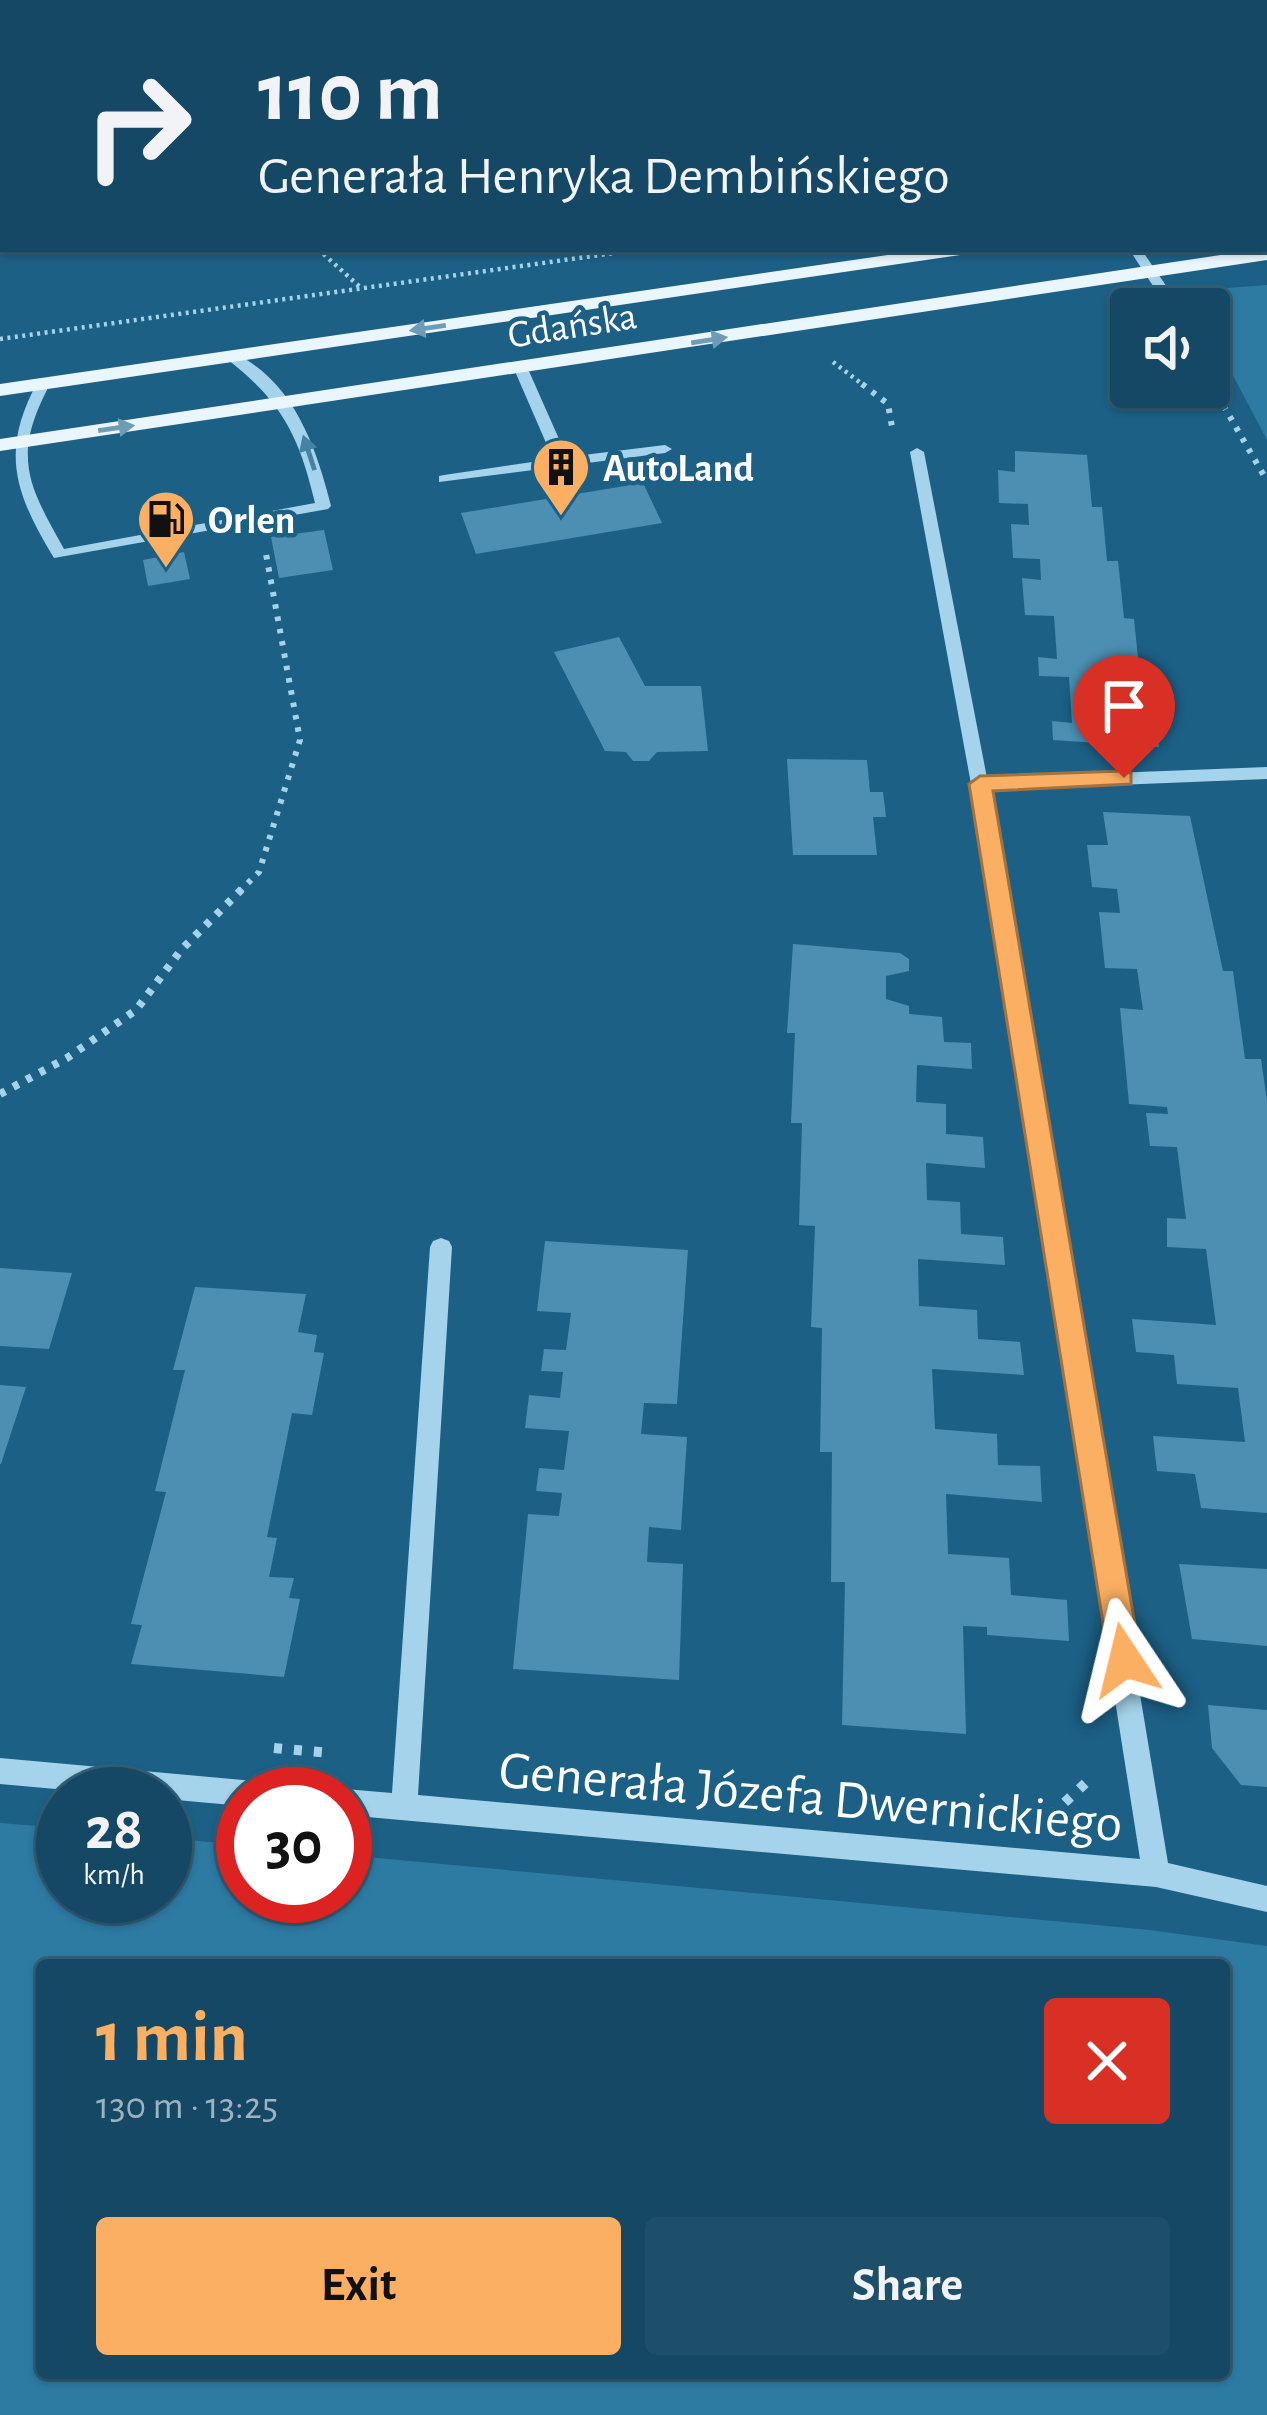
<!DOCTYPE html>
<html lang="en">
<head>
<meta charset="utf-8">
<style>
  body { margin:0; font-family:"Alegreya Sans",sans-serif; background:#1e4f6a; color:#f1f3f6; height:100vh; display:flex; flex-direction:column; font-size:45px; white-space:nowrap }
  * { box-sizing:border-box; margin:0 }
  p { font-size:39px; color:#9db2bf }
  .icon { flex:none; width:66px; height:66px; fill:none; stroke:currentColor; stroke-width:2; stroke-linecap:round; stroke-linejoin:round }
  .map { position:relative; flex:1; overflow:hidden }
  .details { position:absolute; left:36px; top:1959px; width:1194px; height:420px; display:flex; flex-direction:column; background:#154864; border-radius:12px; box-shadow:0 3px 9px #0004,0 0 0 3px #346078 }
  .details>* { flex:none }
  .guide { position:absolute; left:0px; top:0px; width:1269px; height:252px; box-shadow:0 3px 9px #0004,0 0 0 3px #346078; background:#154864; color:#f1f3f6; overflow:hidden }
  .controls { position:absolute; left:1110px; top:288px; display:grid; gap:24px }
  .controls a { display:grid; place-items:center; width:120px; height:120px; border-radius:12px; background:#154864; box-shadow:0 3px 9px #0004,0 0 0 3px #346078; font-size:60px }
  .speed { position:absolute; left:36px; top:1767px; display:flex; gap:24px; font-size:60px; font-weight:700; text-align:center }
  .speed>* { display:grid; place-content:center; width:156px; height:156px; border-radius:50%; background:#154864; box-shadow:0 3px 9px #0004,0 0 0 3px #346078; line-height:1 }
  .speed small { font-size:30px; font-weight:400 }
  .speed .limit { border:18px solid #d22; background:#fff; color:#111 }
  .pin { position:absolute; display:grid; place-items:center; width:102px; height:102px; color:#fff; margin:-123px -51px; border-radius:50% 50% 50% 0; rotate:-45deg; box-shadow:0 0 12px #0007 }
  .pin .icon { rotate:45deg }
  .me { position:absolute; width:132px; margin:-66px; rotate:350deg; stroke-linejoin:round; filter:drop-shadow(0 0 9px #0008) }
  .turn { display:flex; align-items:center; gap:42px; height:252px; padding:0 60px; font-size:54px }
  .turn .icon { width:156px; height:156px; stroke-width:2.5 }
  .turn b { display:block; font-size:84px; line-height:102px }
  .round { display:grid; place-items:center; flex:none; width:126px; height:126px; border-radius:12px; background:#1e4f6a }
  .overview { display:flex; align-items:center; justify-content:space-between; height:204px; padding:0 60px }
  h1 { font-size:72px; font-weight:700; line-height:90px; color:#fbaf62 }
  .button { display:flex; gap:24px; margin-top:auto; padding:24px 60px }
  .button a { flex:1; height:138px; border-radius:12px; background:#fbaf62; color:#111; font-size:48px; font-weight:700; line-height:138px; text-align:center }
  .button a+a { background:#1e4f6a; color:#f1f3f6 }
  .map>svg:first-child { display:block }
</style>
</head>
<body>
<div class="map">
<svg width="1267" height="2415" viewBox="0 0 1267 2415">
  <rect width="100%" height="100%" fill="#1c6086"/>
  <path fill="#2d7aa3" fill-rule="evenodd" d="M1267,285v155l-58,-110v-21h-11l-10,-18z
    M0,1823l63,5v68h102v-58l78,7v51h102v-41l805,75 117,16v469h-1267zM42,1965h1182v408h-1182z"/>
  <path fill="#4d8fb3" d="M1015,451l72,4 5,52h10l5,54h11l6,57 10,1 6,59 12,1 7,68 -106,-7 -1,-19 20,2 -3,-46 -30,-1 -1,-19 19,2 -3,-43 -29,-1 -3,-37 19,2 -1,-21 -27,-1 -2,-34 18,1 -1,-21 -29,-1 -1,-33 17,2z
    M643,483l19,40 -186,31 -15,-41z
    M324,530l9,40 -54,8 -8,-41z
    M184,552l6,27 -42,7 -5,-26z
    M619,637l26,49h56l7,65 -51,1 -8,9h-16l-7,-9 -21,-1 -51,-99z
    M787,759l80,1 3,32h13l3,25h-13l4,38h-84z
    M1103,812l87,4 33,155h10l12,88h16l6,42v412l-66,-5 -6,-34 -38,-3 -4,-35 92,6 -7,-54 -61,-4 -3,-29 -38,-3 -4,-33 84,6 -10,-76 -39,-2v-29l19,1 -9,-72 -27,-1 -4,-33 22,1 -1,-7 -38,-3 -9,-96 23,2 -6,-41 -32,-1 -6,-56 21,1 -3,-24 -25,-2 -5,-42h21z
    M793,944l107,9 9,6v12l-23,5v23l23,7v8l33,3 2,25 27,1 1,26 -55,-4 -1,37 30,2v30l37,3 2,31 -59,-5 1,37 33,2 1,32 42,3 2,28 -87,-6 1,47 58,4 1,29 42,3 4,33 -92,-6 3,60 62,5 1,31 42,1 2,36 -96,-8 2,60 61,4 2,37 56,5 2,41 -82,-6v-8l-24,-1 3,108 -124,-9 3,-143h-14l1,-130h-12l2,-124 -11,-1 4,-101 -16,-1 3,-102h-11l4,-90h-8z
    M545,1241l143,9 -11,154 -33,-1 -3,31 46,3 -6,93 -32,-3 -2,35 36,2 -4,116 -166,-11 15,-155 31,2 3,-23 -26,-2 3,-23 25,2 5,-39 -44,-3 4,-33 31,3 3,-26 -22,-1 3,-22 22,1 5,-37 -34,-2z
    M0,1268l72,5 -23,76 -49,-3z
    M195,1287l111,7 -8,38 19,3 -3,17 10,1 -12,62 -20,-2 -25,124 10,1 -8,39 25,1 -5,20 11,1 -16,78 -153,-13 11,-39 -11,-1 35,-132 -11,-1 30,-121h-12z
    M0,1385l26,2 -25,77h-1z
    M1179,1564l88,5v77l-75,-7z
    M1208,1705l59,5v77l-26,-2 -29,-37z"/>
  <g fill="none" stroke-linecap="round" stroke-linejoin="round">
    <path stroke="#a4d3eb" stroke-width="4.5" stroke-dasharray="3 4.5" stroke-linecap="butt" d="M318,249l43,39
      M0,339l643,-90
      M833,362l33,25
      M1209,380l4,7"/>
    <path stroke="#a4d3eb" stroke-width="6" stroke-dasharray="4.5 8" stroke-linecap="butt" d="M862,384l26,20 4,23
      M1211,384l56,97
      M239,892l20,-20 41,-132 -34,-186"/>
    <path stroke="#a4d3eb" stroke-width="8" stroke-dasharray="6 9" stroke-linecap="butt" d="M0,1094l67,-36 69,-48 45,-60 61,-61"/>
    <path stroke="#a4d3eb" stroke-width="10" stroke-dasharray="8 12" stroke-linecap="butt" d="M274,1748l57,5
      M1050,1816l41,-38"/>
    <path fill="#a4d3eb" fill-rule="evenodd" d="M759,0h10v3h-10z
      M891,0h11l2,3h-11z
      M3,130v11l-3,1v-11z
      M1129,249h12l41,60h-14z
      M232,352c61,28 84,94 99,154l-3,3 -274,49c-40,-66 -54,-107 -16,-177l5,-1 7,4c-38,72 -23,99 14,165l251,-46c-16,-67 -33,-101 -88,-144v-6z
      M521,365l7,4 39,88 98,-12 7,4 -7,4 -226,29v-6l5,-1 109,-16 -39,-90z
      M917,448l7,4 63,326 280,-11v12l-277,11 178,1073 99,23v26l-111,-25 -811,-72v-21h-10l10,-5 47,4 38,-546 3,-6 8,-3 8,3 3,6 -34,548 722,64 -169,-1075 -61,-332z
      M0,1758l254,23 9,4 4,9h-24v12l-78,-7v-5h-54l-111,-10z"/>
    <path fill="#e9f6fe" fill-rule="evenodd" d="M1266,201h1v10h-1z
      M1267,248v12l-1267,191v-12z
      M929,249h47l-9,5 -967,142v-12z"/>
  </g>
  <defs><path id="oneway-solid" d="M-6-.8H1V-3.2L6.5 0L1 3.2V.8H-6Z" transform="scale(3)"/></defs>
  <g fill="#6e9cb6">
    <use href="#oneway-solid" transform="translate(428 328) rotate(172)"/>
    <use href="#oneway-solid" transform="translate(709 340) rotate(-9)"/>
    <use href="#oneway-solid" transform="translate(116 428) rotate(-8)"/>
  </g>
  <use fill="#4582a4" href="#oneway-solid" transform="translate(309 453) rotate(-108)"/>
  <path fill="#fbaf62" stroke="#a37240" stroke-width="3" d="M1124,771l7,2v11l-138,7 148,869 -5,11 -11,5 -12,-5 -4,-11 -140,-876 11,-8z"/>
  <defs>
    <g id="building-pin" transform="scale(3)"><path d="M0 17L-7.5 6A9.5 9.5 0 1 1 7.5 6Z" fill="#fbaf62" stroke="#1c6086"/><path d="M-4-6H4V6H1V3H-1V6H-4ZM-2.5-4.3h1.7v1.8h-1.7ZM.8-4.3h1.7v1.8H.8ZM-2.5-1h1.7V.8h-1.7ZM.8-1h1.7V.8H.8Z" fill="#111"/></g>
    <g id="fuel-pin" transform="scale(3)"><path d="M0 17L-7.5 6A9.5 9.5 0 1 1 7.5 6Z" fill="#fbaf62" stroke="#1c6086"/><path d="M-5.5-6h7V0h2V4h1.3V-2.5L3-4.5l.8-.8L6-3V5H2.5V1h-1V6h-7ZM-4.2-4.7v3.2H.2V-4.7Z" fill="#111"/></g>
  </defs>
  <g fill-rule="evenodd">
    <use href="#building-pin" x="561" y="467"/>
    <use href="#fuel-pin" x="166" y="519"/>
  </g>
  <g text-anchor="middle" stroke-width="9" stroke-linejoin="round" paint-order="stroke">
    <g font-size="39" fill="#fff" stroke="#1c6086">
      <text transform="translate(572 324) rotate(-9)" y="14">Gdańska</text>
    </g>
    <g font-size="39" font-weight="bold" fill="#fff" stroke="#1c6086" text-anchor="start">
      <text x="603" y="481">AutoLand</text>
      <text x="208" y="533">Orlen</text>
    </g>
    <g font-size="54" fill="#fff" stroke="#1c6086">
      <text transform="translate(811 1795) rotate(5)" y="19">Generała Józefa Dwernickiego</text>
    </g>
  </g>
</svg>
<div class="controls">
<a><svg class="icon" aria-label="sound" viewBox="0 0 24 24"><path d="M4 9h4l5-4v14l-5-4H4zM17 9q2 3 0 6"/></svg></a>
</div>
<div class="speed"><div>28<small>km/h</small></div><div class="limit">30</div></div>
<div class="pin" style="left:1124px;top:778px;background:#d93025"><svg class="icon" aria-label="arrive" viewBox="0 0 24 24"><path d="M6 21V4h12l-3 4 3 4H6"/></svg></div>
<svg class="me" style="left:1125px;top:1660px" viewBox="-20 -20 40 40"><path d="M0-17L14 15 0 8-14 15z" fill="#fbaf62" stroke="#fff" stroke-width="4"/></svg>
<div class="guide">
<div class="turn"><svg class="icon" aria-label="right" viewBox="0 0 24 24"><path d="M7 20v-9h11M14 6l5 5-5 5"/></svg><div><b>110 m</b>Generała Henryka Dembińskiego</div></div>
</div>
<section class="details">
<div class="overview"><div><h1>1 min</h1><p>130 m · 13:25</p></div><a class="round" style="background:#d93025;color:#fff"><svg class="icon" aria-label="close" viewBox="0 0 24 24"><path d="M6 6l12 12M18 6L6 18"/></svg></a></div>
<div class="button"><a>Exit</a><a>Share</a></div>
</section>
</div>
</body>
</html>
